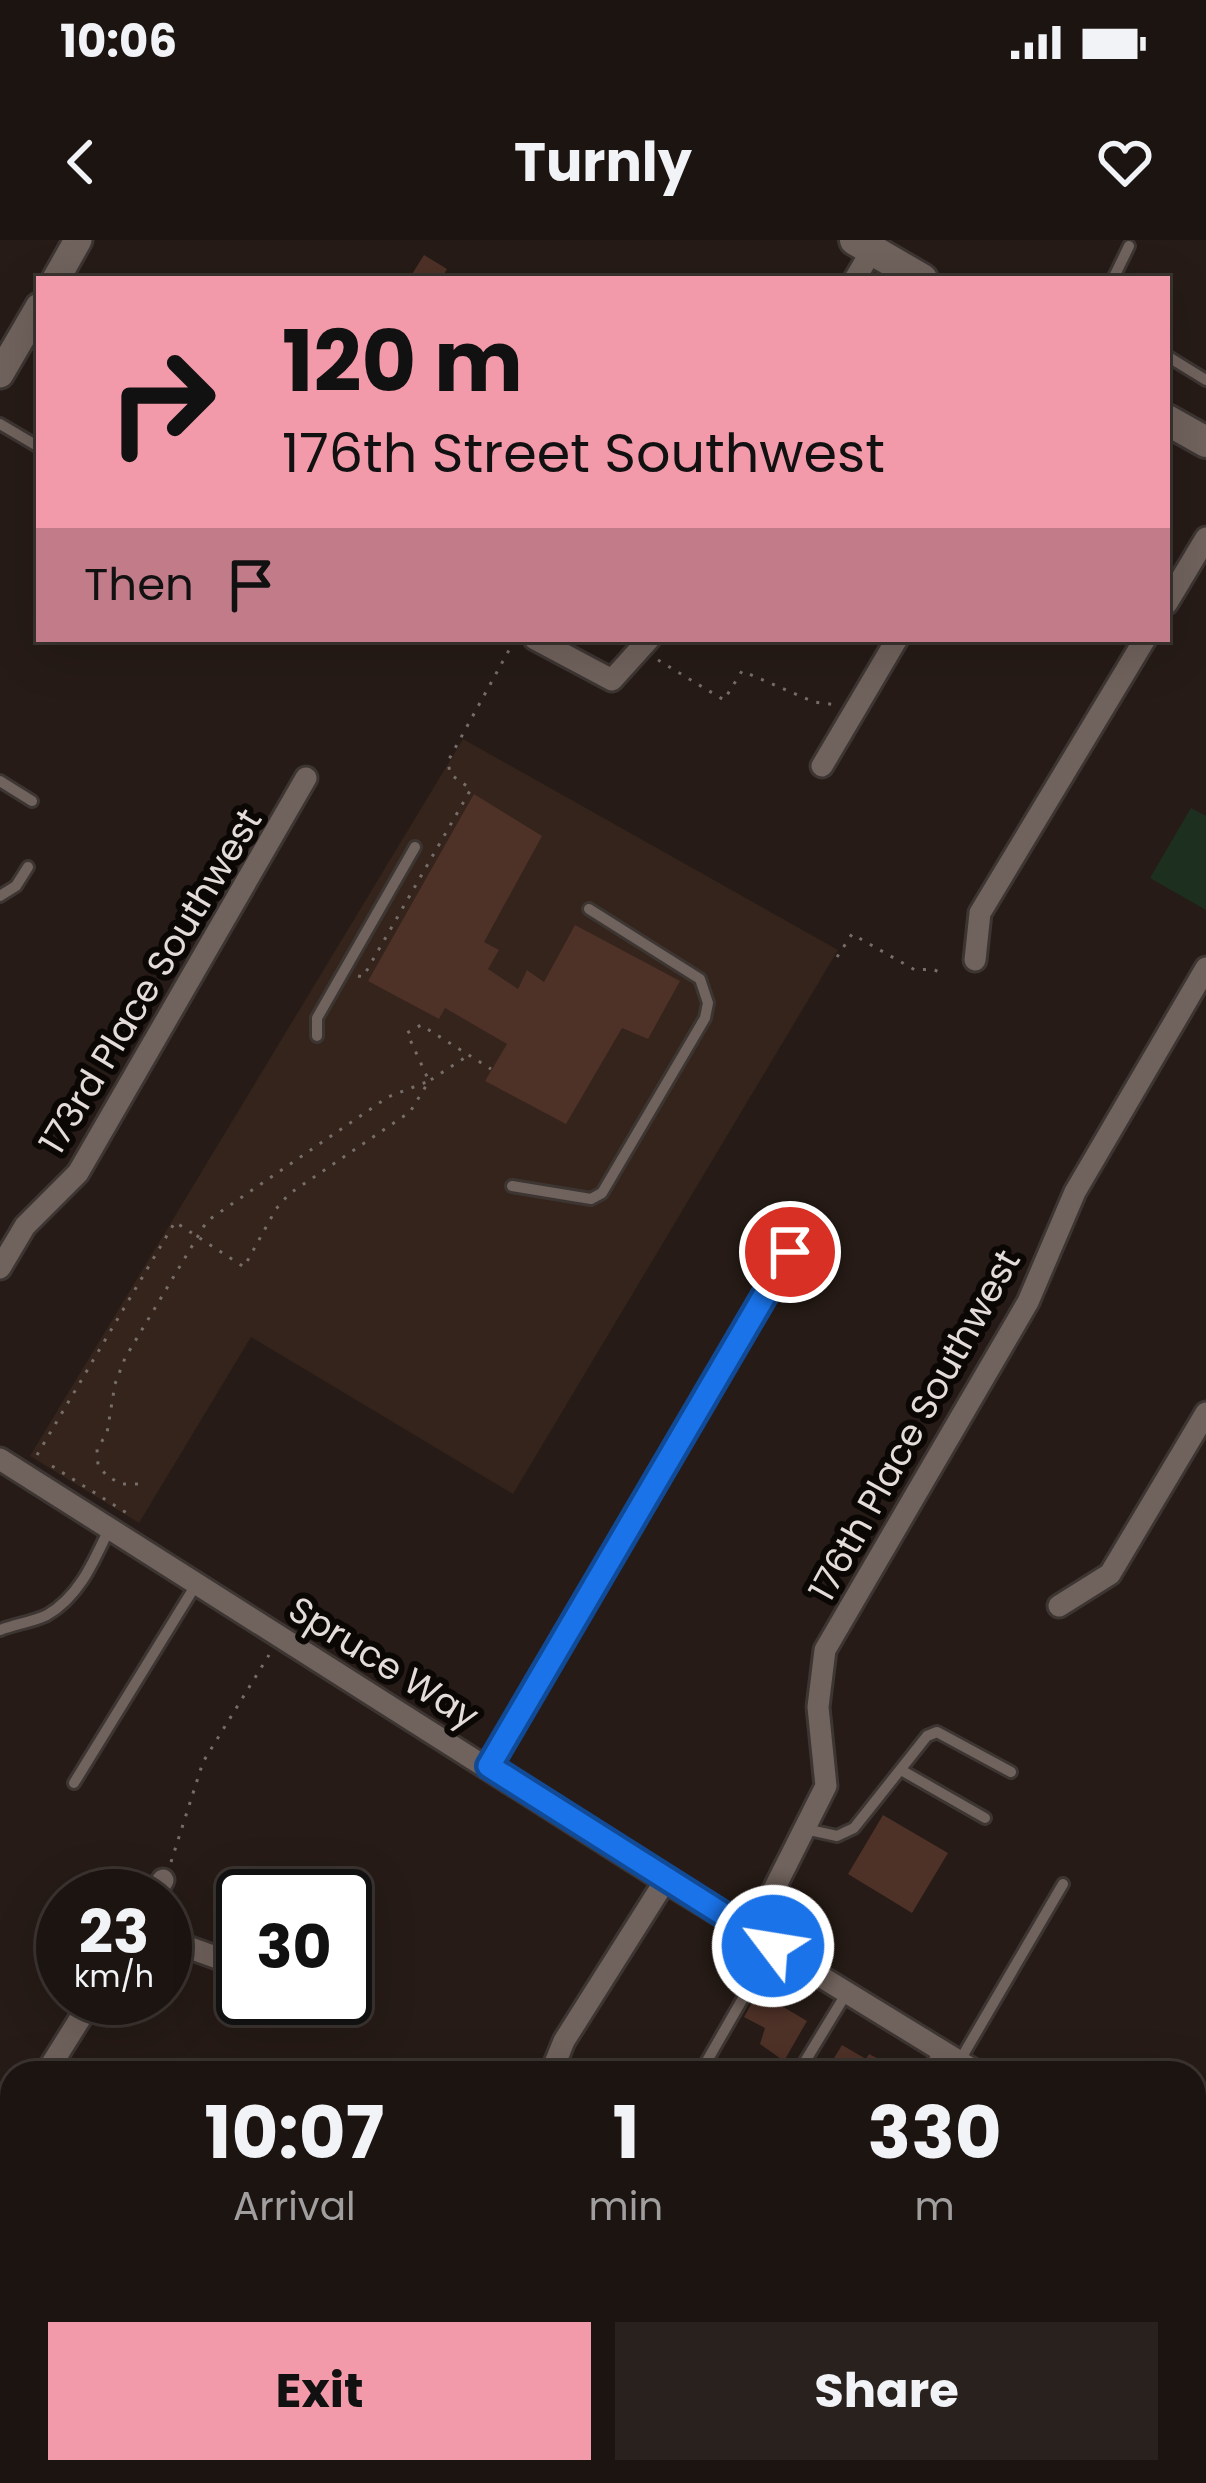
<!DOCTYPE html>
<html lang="en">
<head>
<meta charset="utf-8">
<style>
  body { margin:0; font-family:Poppins,sans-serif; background:#29211e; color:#f1f3f6; height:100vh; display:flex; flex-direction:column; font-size:45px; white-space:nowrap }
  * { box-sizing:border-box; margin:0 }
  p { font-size:39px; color:#a09e9f }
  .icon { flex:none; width:66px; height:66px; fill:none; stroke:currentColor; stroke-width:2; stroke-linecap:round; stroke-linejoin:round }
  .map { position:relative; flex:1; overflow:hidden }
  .sheet { position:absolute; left:0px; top:1821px; width:1206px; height:423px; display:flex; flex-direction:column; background:#1c1410; border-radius:36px 36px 0 0; box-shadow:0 12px 48px #0002,0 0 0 3px #3a3330 }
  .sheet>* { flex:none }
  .guide { position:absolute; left:36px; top:36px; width:1134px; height:366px; border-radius:0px; box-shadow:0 12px 48px #0002,0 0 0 3px #3a3330; background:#f39aaa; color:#111; overflow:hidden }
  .speed { position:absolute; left:36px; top:1629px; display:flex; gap:24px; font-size:60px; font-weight:700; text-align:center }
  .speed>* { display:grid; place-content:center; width:156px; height:156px; border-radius:50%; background:#1c1410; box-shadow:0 12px 48px #0002,0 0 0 3px #3a3330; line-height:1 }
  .speed small { font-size:30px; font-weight:400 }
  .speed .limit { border:6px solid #111; border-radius:18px; background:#fff; color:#111 }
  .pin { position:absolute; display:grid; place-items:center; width:102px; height:102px; color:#fff; margin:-51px; border:6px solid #fff; border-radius:50%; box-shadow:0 3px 12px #0007 }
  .me { position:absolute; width:132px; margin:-66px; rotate:301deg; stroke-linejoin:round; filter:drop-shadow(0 0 9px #0008) }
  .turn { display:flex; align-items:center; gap:42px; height:252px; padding:0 48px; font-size:54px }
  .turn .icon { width:156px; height:156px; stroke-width:2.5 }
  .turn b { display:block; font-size:84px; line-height:102px }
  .then { display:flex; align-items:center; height:114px; padding:0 48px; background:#0003; gap:24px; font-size:45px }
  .eta { display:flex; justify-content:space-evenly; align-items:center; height:204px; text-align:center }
  .eta b { font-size:72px; font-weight:700; line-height:84px }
  .action { display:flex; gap:24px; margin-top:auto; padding:24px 48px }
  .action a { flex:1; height:138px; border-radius:0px; background:#f39aaa; color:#111; font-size:48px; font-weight:700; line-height:138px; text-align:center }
  .action a+a { background:#29211e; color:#f1f3f6 }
  .status { display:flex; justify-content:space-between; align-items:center; height:84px; padding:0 60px; background:#1c1410; direction:ltr }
  .status svg { height:33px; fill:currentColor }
  header { display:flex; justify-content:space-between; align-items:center; height:156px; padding:0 48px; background:#1c1410; font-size:54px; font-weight:700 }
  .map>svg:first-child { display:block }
</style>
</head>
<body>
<div class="status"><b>10:06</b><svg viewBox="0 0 49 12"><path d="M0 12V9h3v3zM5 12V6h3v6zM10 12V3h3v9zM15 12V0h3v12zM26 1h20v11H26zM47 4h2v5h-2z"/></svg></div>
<header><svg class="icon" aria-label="back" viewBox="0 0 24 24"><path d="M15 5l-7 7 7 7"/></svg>Turnly<svg class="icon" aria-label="heart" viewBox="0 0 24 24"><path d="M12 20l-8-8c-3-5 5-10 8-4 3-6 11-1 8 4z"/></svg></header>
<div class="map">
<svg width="1206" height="2243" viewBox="0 0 1206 2243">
  <rect width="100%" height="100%" fill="#261b16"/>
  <path fill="#34241c" d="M463,499l375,211 -325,544 -262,-157 -112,186 -109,-67z"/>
  <path fill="#1d301f" d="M1191,568l15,8v94l-56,-32z"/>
  <path fill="#4e3127" d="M424,15l23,14 -6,10h-32z
    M474,554l68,42 -58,106 15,8 -11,19 30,20 9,-19 17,12 31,-57 105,56 -32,58 -26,-11 -56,96 -81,-43 22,-37 -62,-36 -6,11 -71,-38z
    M883,1575l65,38 -36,60 -64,-39z
    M758,1752l49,29 -23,40 -24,-17 5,-16 -21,-11z
    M842,1805l24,14 3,-5 37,19h-81z"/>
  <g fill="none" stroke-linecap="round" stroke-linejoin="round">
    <g stroke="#3d3532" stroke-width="16">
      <path id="service" d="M1113,39l16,-33
        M1167,116l39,24
        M0,184l39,23
        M0,541l32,20
        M0,656l16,-10 12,-19
        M317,796v-18l98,-171
        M512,946l79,13 11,-6 103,-175 3,-15 -8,-24 -111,-70
        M0,1390c15,-6 33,-8 47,-15 32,-18 47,-54 62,-86
        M901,1530l84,48
        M74,1543l123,-200
        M805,1589l32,7 17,-8 73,-92 10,-4 74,40
        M959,1822l104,-178
        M700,1833l73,-127
        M798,1833l48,-79
        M926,1833l14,-23
        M301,2243l6,-11
        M427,2243l6,-11"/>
    </g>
    <g stroke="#3d3532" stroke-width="27">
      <path id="minor" d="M855,39l17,-29
        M1167,363l39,-65
        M535,399l77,41 37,-41
        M822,526l75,-127
        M975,720l5,-47 165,-274
        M0,1028l25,-42 53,-53 228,-395
        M0,1219l665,422 313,192
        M1059,1366l51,-32 96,-161
        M489,1526l301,-514
        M154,1656l9,-16
        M752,1693l74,-147 -8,-79 7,-57 203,-348 47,-110 131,-224
        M165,1699l78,28
        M46,1833l47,-75
        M551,1833l13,-32 101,-160
        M0,1907l12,-19
        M1194,1962l12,7
        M142,2243l15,-11
        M455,2243l7,-11"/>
    </g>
    <g stroke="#3d3532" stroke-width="33">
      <path id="tertiary" d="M56,39l22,-39
        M0,134l39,-67"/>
    </g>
    <g stroke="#3d3532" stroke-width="36">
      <path id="secondary" d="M855,0l67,39
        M1167,180l39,22
        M0,2182l12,7
        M85,2232l19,11"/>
    </g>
    <path stroke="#776d69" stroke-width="3" stroke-dasharray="3 9" stroke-linecap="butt" d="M658,420l66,40 18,-29 72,31 23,3
      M837,717l15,-23 63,36 18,-1 11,6
      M358,736l5,1 108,-188 -21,-15 -2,-13 66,-120
      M37,1215l138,-233 69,45 32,-58 13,-15 121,-82 19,-31 40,-26
      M52,1226l78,49
      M138,1244h-17l-14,-8 -9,-11 -1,-16 10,-16 8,-49 10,-26 82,-137 181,-124 41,-16 -22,-48 14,-8 70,44
      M171,1622l32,-100 66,-107"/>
    <use href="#service" stroke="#70625c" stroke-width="10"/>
    <use href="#minor" stroke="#70625c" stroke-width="21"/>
    <use href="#tertiary" stroke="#70625c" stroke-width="27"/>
    <use href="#secondary" stroke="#70625c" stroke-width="30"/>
  </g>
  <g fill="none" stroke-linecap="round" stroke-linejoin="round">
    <g stroke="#114b97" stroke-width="30">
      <path id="route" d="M773,1706l-284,-180 301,-514"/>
    </g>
    <use href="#route" stroke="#1a73e8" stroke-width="21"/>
  </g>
  <g text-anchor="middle" stroke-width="12" stroke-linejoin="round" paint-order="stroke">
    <g font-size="36" fill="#e4dcd9" stroke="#0b0705">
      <text transform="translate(150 741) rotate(-59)" y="13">173rd Place Southwest</text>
      <text transform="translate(914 1185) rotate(-61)" y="13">176th Place Southwest</text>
      <text transform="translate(384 1422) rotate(32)" y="13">Spruce Way</text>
    </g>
  </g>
</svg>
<div class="speed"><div>23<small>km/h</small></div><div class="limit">30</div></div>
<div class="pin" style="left:790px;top:1012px;background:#d93025"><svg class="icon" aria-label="arrive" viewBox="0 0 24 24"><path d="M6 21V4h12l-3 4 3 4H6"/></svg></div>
<svg class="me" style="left:773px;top:1706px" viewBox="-20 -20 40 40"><circle r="17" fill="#1a73e8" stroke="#fff" stroke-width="3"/><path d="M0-11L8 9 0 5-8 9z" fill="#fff"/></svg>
<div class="guide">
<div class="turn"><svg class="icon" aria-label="right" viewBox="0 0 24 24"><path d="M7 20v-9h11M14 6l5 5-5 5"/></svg><div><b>120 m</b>176th Street Southwest</div></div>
<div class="then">Then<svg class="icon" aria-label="arrive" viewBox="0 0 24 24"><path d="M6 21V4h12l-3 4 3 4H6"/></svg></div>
</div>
<section class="sheet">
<div class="eta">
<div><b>10:07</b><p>Arrival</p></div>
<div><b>1</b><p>min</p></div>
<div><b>330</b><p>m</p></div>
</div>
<div class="action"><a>Exit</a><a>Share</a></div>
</section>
</div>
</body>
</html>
